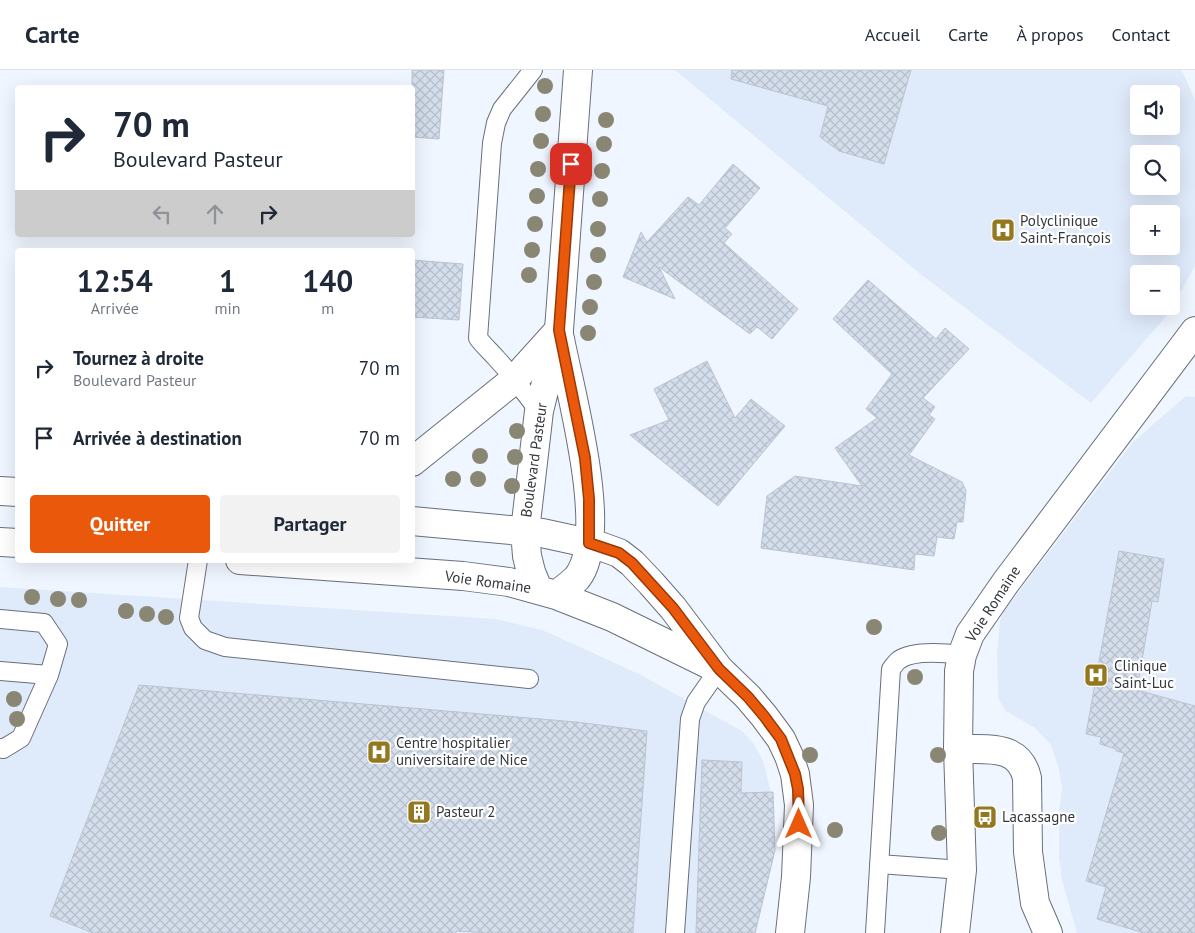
<!DOCTYPE html>
<html lang="fr">
<head>
<meta charset="utf-8">
<style>
  body { margin:0; font-family:"PT Sans",sans-serif; background:#f2f2f3; color:#1f2937; height:100vh; display:flex; flex-direction:column; font-size:19px; white-space:nowrap }
  * { box-sizing:border-box; margin:0 }
  p { font-size:16px; color:#747a83 }
  .icon { flex:none; width:28px; height:28px; fill:none; stroke:currentColor; stroke-width:2; stroke-linecap:round; stroke-linejoin:round }
  .map { position:relative; flex:1; overflow:hidden }
  .panel { position:absolute; left:15px; top:178px; width:400px; height:315px; display:flex; flex-direction:column; background:#fff; border-radius:5px; box-shadow:0 5px 20px #0002 }
  .panel>* { flex:none }
  .hud { position:absolute; left:15px; top:15px; width:400px; height:152px; border-radius:5px; box-shadow:0 5px 20px #0002; background:#fff; color:#1f2937; overflow:hidden }
  .buttons { position:absolute; left:1130px; top:15px; display:grid; gap:10px }
  .buttons a { display:grid; place-items:center; width:50px; height:50px; border-radius:5px; background:#fff; box-shadow:0 5px 20px #0002; font-size:25px }
  .pin { position:absolute; display:grid; place-items:center; width:42px; height:42px; color:#fff; margin:-21px; border-radius:10px; box-shadow:0 2px 8px #0006 }
  .me { position:absolute; width:55px; margin:-28px; rotate:0deg; stroke-linejoin:round; filter:drop-shadow(0 0 4px #0008) }
  .turn { display:flex; align-items:center; gap:18px; height:105px; padding:0 15px; font-size:22px }
  .turn .icon { width:65px; height:65px; stroke-width:2.5 }
  .turn b { display:block; font-size:35px; line-height:42px }
  .lanes { display:flex; align-items:center; height:48px; padding:0 15px; background:#0003; justify-content:center; gap:25px; direction:ltr }
  .lanes .off { opacity:.35 }
  .eta { display:flex; justify-content:space-evenly; align-items:center; height:85px; text-align:center }
  .eta b { font-size:30px; font-weight:800; line-height:35px }
  .button { display:flex; gap:10px; margin-top:auto; padding:10px 15px }
  .button a { flex:1; height:58px; border-radius:5px; background:#ea580c; color:#fff; font-size:20px; font-weight:800; line-height:58px; text-align:center }
  .button a+a { background:#f2f2f3; color:#1f2937 }
  ul { padding:0; list-style:none }
  li { display:flex; align-items:center; gap:15px; height:70px; padding:0 15px }
  li div { flex:1 }
  li b { display:block; font-size:19px }
  li em { font-style:normal }
  header { display:flex; align-items:center; gap:30px; box-sizing:border-box; height:70px; padding:0 25px; background:#fff; border-bottom:1px solid #e0e1e3 }
  header strong { font-size:24px }
  nav { display:flex; gap:28px; margin-inline-start:auto; font-size:18px }
  .map>svg:first-child { display:block }
</style>
</head>
<body>
<header>
<strong>Carte</strong>
<nav><a>Accueil</a><a>Carte</a><a>À propos</a><a>Contact</a></nav>
</header>
<div class="map">
<svg width="1195" height="863" viewBox="0 0 1195 863">
  <defs>
    <pattern id="building-cross-hatch" width="8" height="8" patternUnits="userSpaceOnUse" patternTransform="scale(1.25)"><rect width="8" height="8" fill="#d4ddeb"/><path d="M0 0l8 8M0 8l8-8" fill="none" stroke="#b6beca"/></pattern>
  </defs>
  <rect width="100%" height="100%" fill="#f0f6ff"/>
  <path fill="#dfeafa" fill-rule="evenodd" d="M675,0h505l3,3 12,27v166l-27,48 -77,89 -172,-130zM1139,24h32v32h-32zM1139,84h32v32h-32zM1139,144h32v32h-32zM1139,204h32v32h-32z
    M1186,326l9,1v536h-118l-15,-53 -3,-24v-44l3,-23 -3,-20 -8,-24 -16,-17 -29,-17 -8,-13 -1,-45 3,-33 4,-9 129,-169z
    M0,517l495,32 47,11 38,17 61,28 101,56 12,13 9,17 10,39 2,35v15l-19,83h-756z"/>
  <path fill="url(#building-cross-hatch)" stroke="#bac3d0" d="M412,0h32l-5,69 -27,-2z
    M732,0h179l-27,94 -45,-13 -19,-14 8,-31 -97,-27z
    M733,94l27,24 -35,40 7,6 -8,9 74,66 -26,30 -15,-12 -7,7 -91,-67 16,32 -52,-22 18,-45 6,10 41,-45 11,8z
    M412,190l51,4 -4,56 -47,-3z
    M868,210l68,59 9,-11 24,21 -46,49 12,9 -6,8 6,4 -26,36 53,27 4,9 -3,31h-6l-3,17 -17,-2 -3,19 -19,-2 -1,16 -153,-22 6,-52 28,-20 67,10 -27,-38 42,-30 -11,-9 26,-35 -59,-55z
    M707,291l28,57 16,-19 34,27 -67,80 -88,-71 39,-15 -15,-31z
    M1119,481l45,8 -6,43 -6,-1 -15,89 58,16v227h-51l-47,-14 9,-32 -20,-6 38,-128 -8,-2v-2l-16,-5 1,-7 -15,-3z
    M139,615l437,37 71,9 -14,202h-143l-34,-2v2h-363l-43,-17z
    M702,690l40,2 -1,31 32,-1 2,58 -20,83h-59z"/>
  <g fill="none" stroke-linecap="round" stroke-linejoin="round">
    <g stroke="#68707c" stroke-width="20">
      <path id="lane" d="M533,0l-31,39 -6,14 -4,20 -14,195c6,8 12,13 19,21 15,16 28,34 42,52
        M198,490l-9,58 4,10 12,12 20,7 304,32
        M0,549l44,4 14,21 -9,31 -49,-4
        M0,678l3,1 18,-11 28,-63
        M879,794l83,6
        M675,863l15,-214 6,-17 23,-33
        M875,863l16,-264c2,-2 5,-7 8,-9 14,-10 47,-7 63,-5"/>
    </g>
    <g stroke="#68707c" stroke-width="30">
      <path id="street" d="M412,392l102,-82 45,-50
        M958,679l1,-78 3,-16 8,-21 36,-52 189,-251"/>
    </g>
    <g stroke="#68707c" stroke-width="30">
      <path id="secondary" d="M0,421l18,1
        M412,451l130,12 55,12 22,8 13,10 19,20 22,25 46,61 29,28 16,19 17,23 8,17 6,18 4,31 -3,72 -6,56
        M0,472l18,1
        M240,490l223,16 46,6 47,13 56,22 102,50
        M538,519l-7,-17 -4,-16 -2,-25 14,-120 20,-81 19,-260
        M556,525c7,-5 15,-11 21,-17 34,-42 -7,-187 -17,-239
        M955,863l7,-63 -4,-121c28,1 61,-6 69,29l1,74 7,51 13,30"/>
    </g>
    <use href="#lane" stroke="#fff" stroke-width="18"/>
    <use href="#street" stroke="#fff" stroke-width="28"/>
    <use href="#secondary" stroke="#fff" stroke-width="28"/>
  </g>
  <g fill="#8a8674">
    <circle cx="545" cy="16" r="8"/>
    <circle cx="543" cy="44" r="8"/>
    <circle cx="606" cy="50" r="8"/>
    <circle cx="541" cy="71" r="8"/>
    <circle cx="604" cy="74" r="8"/>
    <circle cx="538" cy="99" r="8"/>
    <circle cx="602" cy="101" r="8"/>
    <circle cx="537" cy="126" r="8"/>
    <circle cx="600" cy="129" r="8"/>
    <circle cx="535" cy="154" r="8"/>
    <circle cx="598" cy="159" r="8"/>
    <circle cx="532" cy="180" r="8"/>
    <circle cx="598" cy="185" r="8"/>
    <circle cx="529" cy="205" r="8"/>
    <circle cx="594" cy="212" r="8"/>
    <circle cx="590" cy="237" r="8"/>
    <circle cx="588" cy="263" r="8"/>
    <circle cx="517" cy="361" r="8"/>
    <circle cx="480" cy="386" r="8"/>
    <circle cx="515" cy="387" r="8"/>
    <circle cx="453" cy="409" r="8"/>
    <circle cx="478" cy="409" r="8"/>
    <circle cx="512" cy="416" r="8"/>
    <circle cx="32" cy="527" r="8"/>
    <circle cx="58" cy="529" r="8"/>
    <circle cx="79" cy="530" r="8"/>
    <circle cx="126" cy="541" r="8"/>
    <circle cx="147" cy="544" r="8"/>
    <circle cx="166" cy="547" r="8"/>
    <circle cx="874" cy="557" r="8"/>
    <circle cx="915" cy="607" r="8"/>
    <circle cx="14" cy="629" r="8"/>
    <circle cx="17" cy="649" r="8"/>
    <circle cx="810" cy="685" r="8"/>
    <circle cx="938" cy="685" r="8"/>
    <circle cx="835" cy="760" r="8"/>
    <circle cx="939" cy="763" r="8"/>
  </g>
  <g fill="none" stroke-linecap="round" stroke-linejoin="round">
    <g stroke="#983908" stroke-width="12">
      <path id="route" d="M571,94l-12,166 26,128 4,41v44l30,10 13,10 41,45 46,61 29,28 16,19 17,23 14,35 3,15 1,35"/>
    </g>
    <use href="#route" stroke="#ea580c" stroke-width="9"/>
  </g>
  <defs>
    <g id="hospital-square" transform="scale(1.25)"><rect x="-9" y="-9" width="18" height="18" rx="4" fill="#94781f" stroke="#fff"/><path d="M-5-5h3v3.5h4V-5h3V5h-3V1.5h-4V5h-3Z" fill="#fff"/></g>
    <g id="building-square" transform="scale(1.25)"><rect x="-9" y="-9" width="18" height="18" rx="4" fill="#94781f" stroke="#fff"/><path d="M-4-6H4V6H1V3H-1V6H-4ZM-2.5-4.3h1.7v1.8h-1.7ZM.8-4.3h1.7v1.8H.8ZM-2.5-1h1.7V.8h-1.7ZM.8-1h1.7V.8H.8Z" fill="#fff"/></g>
    <g id="bus-square" transform="scale(1.25)"><rect x="-9" y="-9" width="18" height="18" rx="4" fill="#94781f" stroke="#fff"/><path d="M-5-6H5V4H4V6H2V4H-2V6H-4V4H-5ZM-3.5-4V0h7V-4ZM-3.5 1.2v1.5H-2V1.2ZM2 1.2v1.5H3.5V1.2Z" fill="#fff"/></g>
  </defs>
  <g fill-rule="evenodd">
    <use href="#hospital-square" x="1003" y="160"/>
    <use href="#hospital-square" x="1096" y="605"/>
    <use href="#hospital-square" x="379" y="682"/>
    <use href="#building-square" x="419" y="742"/>
    <use href="#bus-square" x="985" y="747"/>
  </g>
  <g text-anchor="middle" stroke-width="4.5" stroke-linejoin="round" paint-order="stroke">
    <g font-size="15" fill="#33373c" stroke="#fff" text-anchor="start">
      <text x="1020" y="156">Polyclinique<tspan x="1020" dy="17">Saint-François</tspan></text>
      <text x="1114" y="601">Clinique<tspan x="1114" dy="17">Saint-Luc</tspan></text>
      <text x="396" y="678">Centre hospitalier<tspan x="396" dy="17">universitaire de Nice</tspan></text>
      <text x="436" y="747">Pasteur 2</text>
      <text x="1002" y="752">Lacassagne</text>
    </g>
    <g font-size="15" fill="#33373c" stroke="#fff">
      <text transform="translate(534 390) rotate(-82)" y="5">Boulevard Pasteur</text>
      <text transform="translate(488 512) rotate(8)" y="5">Voie Romaine</text>
      <text transform="translate(993 534) rotate(-57)" y="5">Voie Romaine</text>
    </g>
  </g>
</svg>
<div class="buttons">
<a><svg class="icon" aria-label="sound" viewBox="0 0 24 24"><path d="M4 9h4l5-4v14l-5-4H4zM17 9q2 3 0 6"/></svg></a>
<a><svg class="icon" aria-label="search" viewBox="0 0 24 24"><circle cx="10" cy="10" r="6"/><path d="M15 15l6 6"/></svg></a>
<a>+</a>
<a>−</a>
</div>
<div class="pin" style="left:571px;top:94px;background:#d93025"><svg class="icon" aria-label="arrive" viewBox="0 0 24 24"><path d="M6 21V4h12l-3 4 3 4H6"/></svg></div>
<svg class="me" style="left:799px;top:754px" viewBox="-20 -20 40 40"><path d="M0-17L14 15 0 8-14 15z" fill="#ea580c" stroke="#fff" stroke-width="4"/></svg>
<div class="hud">
<div class="turn"><svg class="icon" aria-label="right" viewBox="0 0 24 24"><path d="M7 20v-9h11M14 6l5 5-5 5"/></svg><div><b>70 m</b>Boulevard Pasteur</div></div>
<div class="lanes"><svg class="icon off" aria-label="left" viewBox="0 0 24 24"><path d="M17 20v-9H6M10 6l-5 5 5 5"/></svg><svg class="icon off" aria-label="ahead" viewBox="0 0 24 24"><path d="M12 20V5M6 11l6-6 6 6"/></svg><svg class="icon" aria-label="right" viewBox="0 0 24 24"><path d="M7 20v-9h11M14 6l5 5-5 5"/></svg></div>
</div>
<section class="panel">
<div class="eta">
<div><b>12:54</b><p>Arrivée</p></div>
<div><b>1</b><p>min</p></div>
<div><b>140</b><p>m</p></div>
</div>
<ul>
<li><svg class="icon" aria-label="right" viewBox="0 0 24 24"><path d="M7 20v-9h11M14 6l5 5-5 5"/></svg><div><b>Tournez à droite</b><p>Boulevard Pasteur</p></div><em>70 m</em></li>
<li><svg class="icon" aria-label="arrive" viewBox="0 0 24 24"><path d="M6 21V4h12l-3 4 3 4H6"/></svg><div><b>Arrivée à destination</b></div><em>70 m</em></li>
</ul>
<div class="button"><a>Quitter</a><a>Partager</a></div>
</section>
</div>
</body>
</html>
